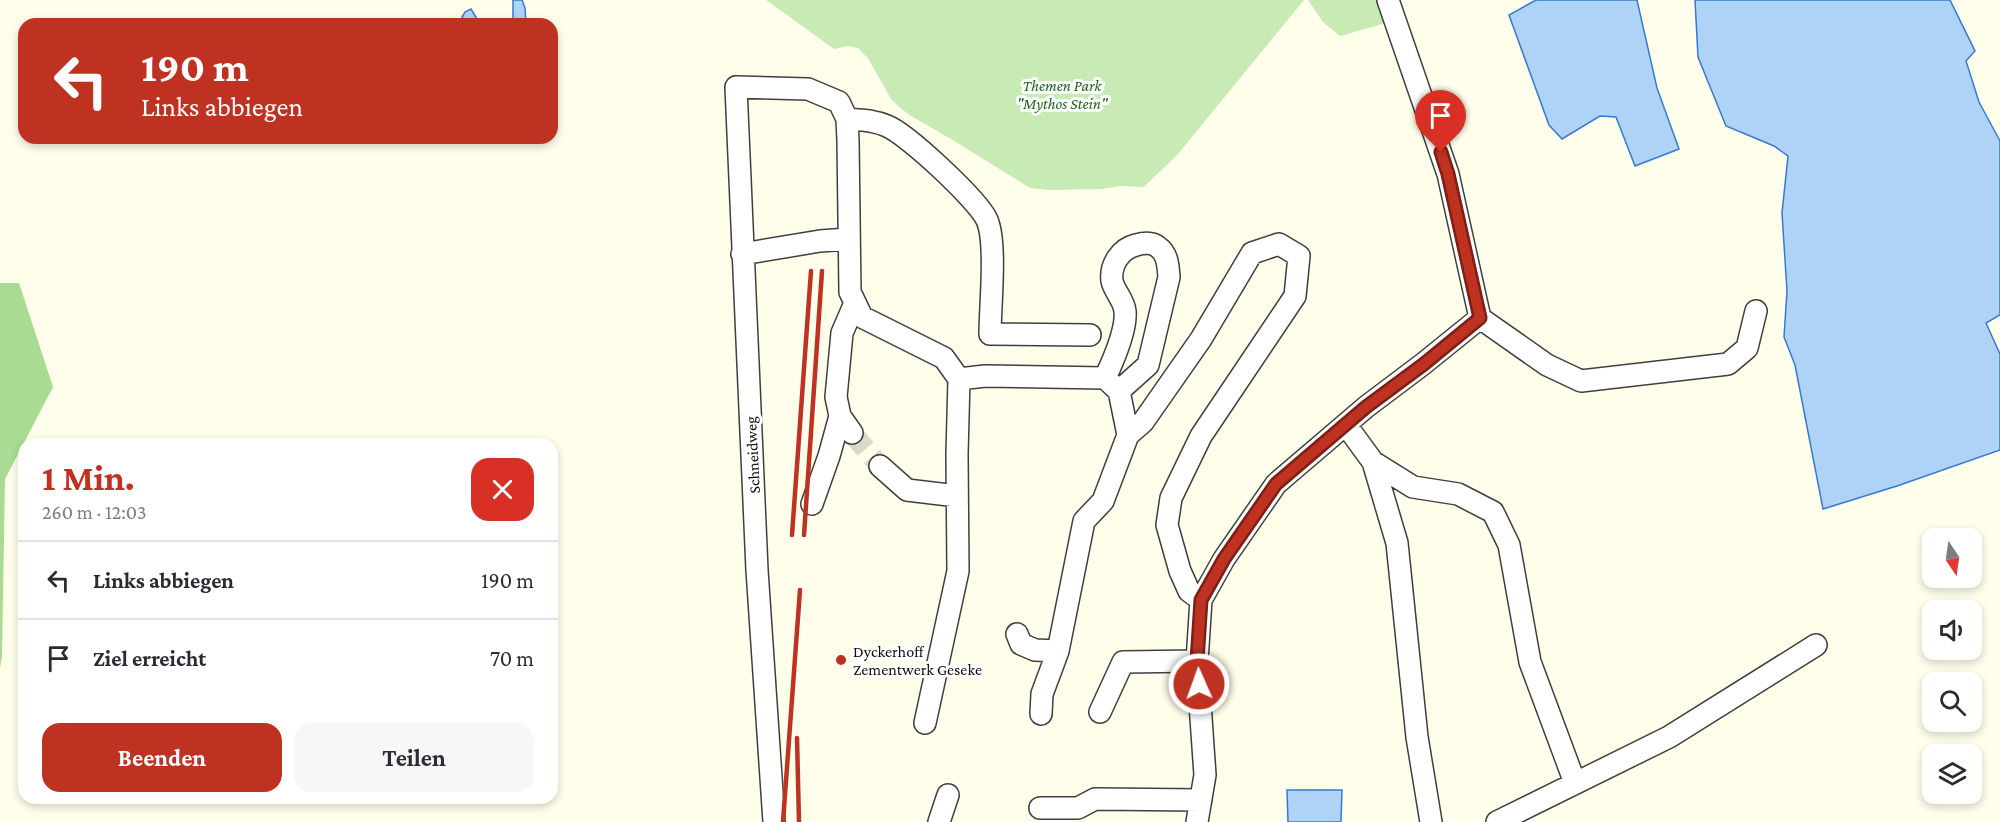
<!DOCTYPE html>
<html lang="de">
<head>
<meta charset="utf-8">
<style>
  body { margin:0; font-family:"Crimson Pro",serif; background:#f7f7f7; color:#2b2b33; height:100vh; display:flex; flex-direction:column; font-size:22px; white-space:nowrap }
  * { box-sizing:border-box; margin:0 }
  p { font-size:20px; color:#7c7c81 }
  .icon { flex:none; width:33px; height:33px; fill:none; stroke:currentColor; stroke-width:2; stroke-linecap:round; stroke-linejoin:round }
  .map { position:relative; flex:1; overflow:hidden }
  .details { position:absolute; left:18px; top:438px; width:540px; height:366px; display:flex; flex-direction:column; background:#fff; border-radius:18px; box-shadow:0 3px 9px #0003 }
  .details>* { flex:none }
  .top-card { position:absolute; left:18px; top:18px; width:540px; height:126px; border-radius:18px; box-shadow:0 3px 9px #0003; background:#bf3121; color:#fff; overflow:hidden }
  .needle { width:39px; rotate:167deg }
  .fabs { position:absolute; left:1922px; top:528px; display:grid; gap:12px }
  .fabs a { display:grid; place-items:center; width:60px; height:60px; border-radius:12px; background:#fff; box-shadow:0 3px 9px #0003; font-size:30px }
  .pin { position:absolute; display:grid; place-items:center; width:51px; height:51px; color:#fff; margin:-62px -26px; border-radius:50% 50% 50% 0; rotate:-45deg; box-shadow:0 0 6px #0007 }
  .pin .icon { rotate:45deg }
  .me { position:absolute; width:66px; margin:-33px; rotate:358deg; stroke-linejoin:round; filter:drop-shadow(0 0 4px #0008) }
  .turn { display:flex; align-items:center; gap:21px; height:126px; padding:0 24px; font-size:27px }
  .turn .icon { width:78px; height:78px; stroke-width:2.5 }
  .turn b { display:block; font-size:42px; line-height:51px }
  .round { display:grid; place-items:center; flex:none; width:63px; height:63px; border-radius:18px; background:#f7f7f7 }
  .headline { display:flex; align-items:center; justify-content:space-between; height:102px; padding:0 24px }
  h1 { font-size:36px; font-weight:700; line-height:45px; color:#bf3121 }
  .cta { display:flex; gap:12px; margin-top:auto; padding:12px 24px }
  .cta a { flex:1; height:69px; border-radius:18px; background:#bf3121; color:#fff; font-size:24px; font-weight:700; line-height:69px; text-align:center }
  .cta a+a { background:#f7f7f7; color:#2b2b33 }
  ul { padding:0; list-style:none }
  li { display:flex; align-items:center; gap:18px; height:78px; padding:0 24px; border-top:2px solid #e1e1e2 }
  li div { flex:1 }
  li b { display:block; font-size:22px }
  li em { font-style:normal }
  .map>svg:first-child { display:block }
</style>
</head>
<body>
<div class="map">
<svg width="2000" height="822" viewBox="0 0 2000 822">
  <rect width="100%" height="100%" fill="#fffeeb"/>
  <path fill="#c8eab5" d="M766,0h538l-126,154 -34,33 -24,-1 -18,3 -53,1 -19,-2 -79,-49 -40,-23 -12,-9 -8,-8 -23,-41 -10,-10 -10,-2 -14,3z
    M1308,0h75l7,22 -50,14 -17,-14z"/>
  <path fill="#a9db93" d="M0,283h19l34,104 -48,92 -3,177 -2,12z"/>
  <path fill="#afd2f7" stroke="#347bd0" stroke-width="1.5" d="M513,0h9l3,8 1,16h-13z
    M1536,0h101l20,88 22,61 -44,17 -19,-49 -16,-1 -38,23 -13,-14 -40,-110z
    M1695,0h255l25,51 -9,10 13,41 21,39v174l-14,8 14,31v96l-103,36 -74,23 -28,-144 -11,-28 3,-46 -5,-78 6,-57 -14,-10 -48,-20 -28,-69z
    M471,9l9,15h-11l-7,-7 3,-5z
    M1287,790h55l-1,32h-53z"/>
  <g fill="none" stroke-linecap="round" stroke-linejoin="round">
    <path stroke="#dbdaca" stroke-width="21" stroke-dasharray="21 10" stroke-linecap="butt" d="M852,433l28,33"/>
    <g stroke="#3f3f3f" stroke-width="24">
      <path id="minor" d="M847,119c14,1 27,1 40,7 20,8 91,74 100,94 10,23 3,87 3,114l100,1
        M742,254l78,-13 28,-2
        M1480,318l67,47 34,16 147,-17 19,-16 9,-37
        M959,379l26,-3 120,2c8,-17 22,-48 20,-67 -1,-11 -11,-20 -13,-30 -2,-16 8,-32 24,-36 7,-2 16,-3 22,2 10,7 10,19 11,30l-21,88 -29,26 -14,-13
        M1119,391l9,44
        M1346,425l27,37 40,25 45,7 35,18 16,33 21,117 45,121
        M852,433l-12,-17 -4,-19 6,-64 13,-30
        M1373,462l24,81 20,194 14,85
        M880,466l27,24 50,6
        M812,504l17,-48 11,-40
        M1017,634l4,10 14,6 23,1
        M1100,712l23,-50 74,-1
        M1041,714l1,-20 16,-43 26,-130 19,-20 25,-66 15,-13 58,-83 51,-86 27,-9 20,12 -4,40 -94,140 -30,62 -4,27 13,46 9,20 12,9
        M1040,808h38l17,-9 106,1
        M774,822l-17,-252 -21,-483 72,2 31,13 8,17 1,22 2,151 12,25 82,41 15,21 -2,75 1,117 -33,152
        M939,822l9,-27
        M1197,822l8,-47 -8,-114 4,-61 23,-41 52,-75 90,-77 57,-43 57,-46 -32,-144 -60,-174
        M1497,822l172,-85 147,-92"/>
    </g>
    <use href="#minor" stroke="#fff" stroke-width="21"/>
    <path stroke="#bf3121" stroke-width="4.5" d="M792,535l19,-264
      M804,535l18,-264
      M797,738l2,84
      M783,822l17,-232"/>
  </g>
  <g fill="none" stroke-linecap="round" stroke-linejoin="round">
    <g stroke="#7c2015" stroke-width="15">
      <path id="route" d="M1199,684l-2,-23 4,-61 23,-41 52,-75 90,-77 58,-43 56,-46 -32,-144 -7,-22"/>
    </g>
    <use href="#route" stroke="#bf3121" stroke-width="10"/>
  </g>
  <circle fill="#bf3121" stroke="#fff" stroke-width="2" cx="841" cy="660" r="6"/>
  <g text-anchor="middle" stroke-width="6" stroke-linejoin="round" paint-order="stroke">
    <g font-size="16" font-style="italic" fill="#20651b" stroke="#fff">
      <text x="1062" y="91">Themen Park<tspan x="1062" dy="18">"Mythos Stein"</tspan></text>
    </g>
    <g font-size="16" fill="#0c0c0c" stroke="#fff">
      <text transform="translate(752 455) rotate(-93)" y="6">Schneidweg</text>
    </g>
    <g font-size="16" fill="#0c0c0c" stroke="#fff" text-anchor="start">
      <text x="853" y="657">Dyckerhoff<tspan x="853" dy="18">Zementwerk Geseke</tspan></text>
    </g>
  </g>
</svg>
<div class="fabs">
<a><svg class="needle" viewBox="-14 -14 28 28"><path d="M0-13l5 13h-10z" fill="#e53935"/><path d="M0 13l5-13h-10z" fill="#7c7c81"/></svg></a>
<a><svg class="icon" aria-label="sound" viewBox="0 0 24 24"><path d="M4 9h4l5-4v14l-5-4H4zM17 9q2 3 0 6"/></svg></a>
<a><svg class="icon" aria-label="search" viewBox="0 0 24 24"><circle cx="10" cy="10" r="6"/><path d="M15 15l6 6"/></svg></a>
<a><svg class="icon" aria-label="layers" viewBox="0 0 24 24"><path d="M12 4l9 5-9 5-9-5zM3 14l9 5 9-5"/></svg></a>
</div>
<div class="pin" style="left:1441px;top:152px;background:#d93025"><svg class="icon" aria-label="arrive" viewBox="0 0 24 24"><path d="M6 21V4h12l-3 4 3 4H6"/></svg></div>
<svg class="me" style="left:1199px;top:684px" viewBox="-20 -20 40 40"><circle r="17" fill="#bf3121" stroke="#fff" stroke-width="3"/><path d="M0-11L8 9 0 5-8 9z" fill="#fff"/></svg>
<div class="top-card">
<div class="turn"><svg class="icon" aria-label="left" viewBox="0 0 24 24"><path d="M17 20v-9H6M10 6l-5 5 5 5"/></svg><div><b>190 m</b>Links abbiegen</div></div>
</div>
<section class="details">
<div class="headline"><div><h1>1 Min.</h1><p>260 m · 12:03</p></div><a class="round" style="background:#d93025;color:#fff"><svg class="icon" aria-label="close" viewBox="0 0 24 24"><path d="M6 6l12 12M18 6L6 18"/></svg></a></div>
<ul>
<li><svg class="icon" aria-label="left" viewBox="0 0 24 24"><path d="M17 20v-9H6M10 6l-5 5 5 5"/></svg><div><b>Links abbiegen</b></div><em>190 m</em></li>
<li><svg class="icon" aria-label="arrive" viewBox="0 0 24 24"><path d="M6 21V4h12l-3 4 3 4H6"/></svg><div><b>Ziel erreicht</b></div><em>70 m</em></li>
</ul>
<div class="cta"><a>Beenden</a><a>Teilen</a></div>
</section>
</div>
</body>
</html>
